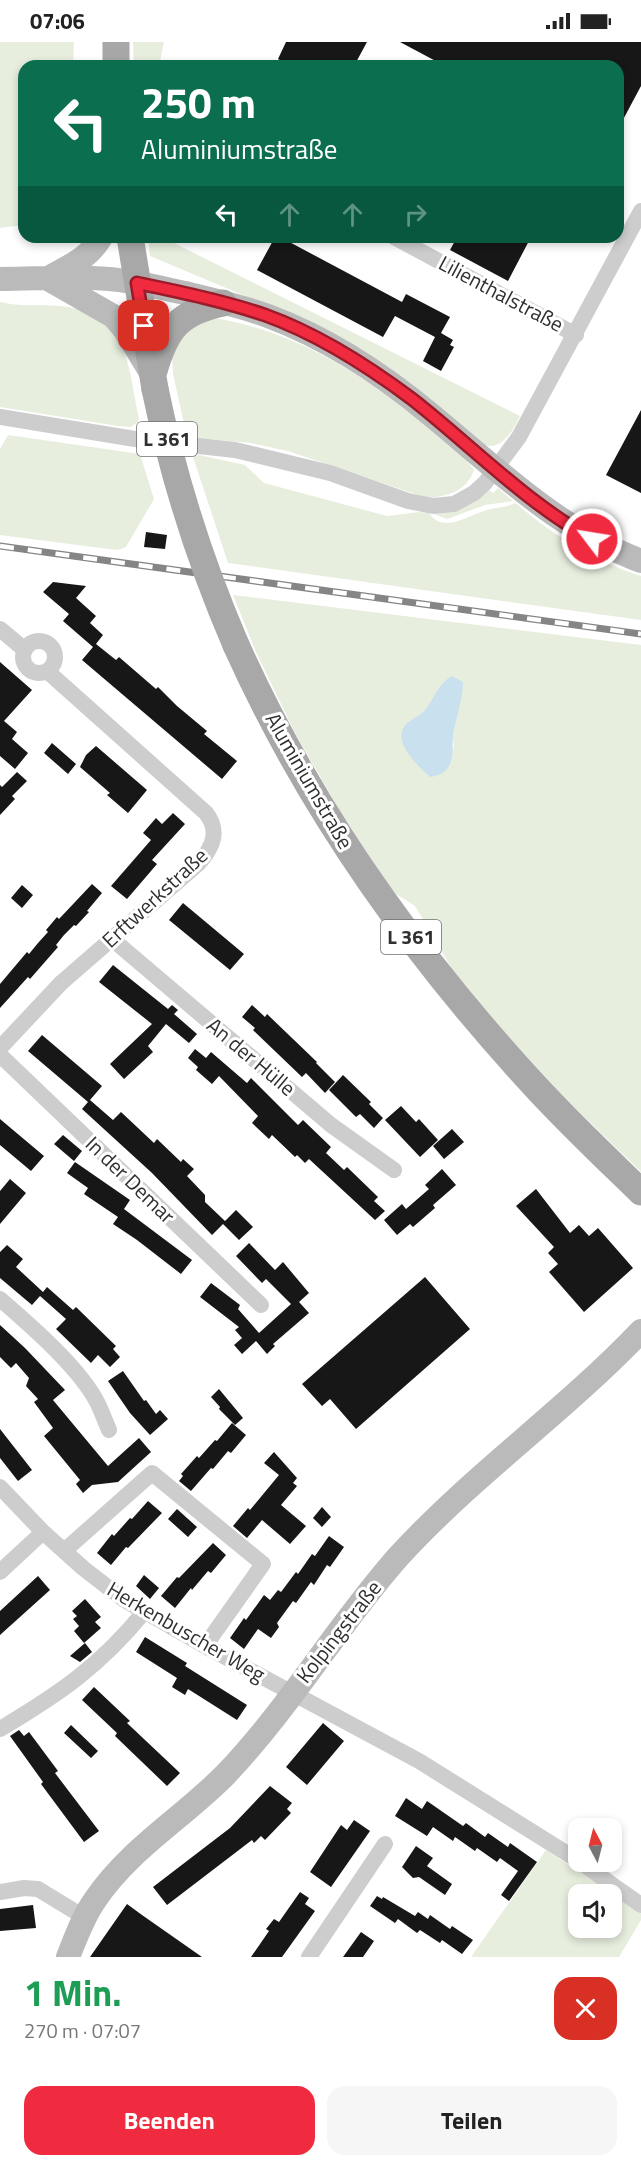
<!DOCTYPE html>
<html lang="de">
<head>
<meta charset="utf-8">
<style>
  body { margin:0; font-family:"Titillium Web",sans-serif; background:#f6f6f6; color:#222; height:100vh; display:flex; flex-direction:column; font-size:22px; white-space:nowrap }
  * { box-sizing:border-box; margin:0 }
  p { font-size:20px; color:#767676 }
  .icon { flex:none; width:33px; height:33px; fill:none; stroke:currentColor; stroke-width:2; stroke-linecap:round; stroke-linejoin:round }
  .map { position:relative; height:1915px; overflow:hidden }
  .details { display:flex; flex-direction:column; background:#fff; flex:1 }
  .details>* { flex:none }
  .hud { position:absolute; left:18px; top:18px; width:606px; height:183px; border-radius:18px; box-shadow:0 3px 9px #0003; background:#0b6e4f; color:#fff; overflow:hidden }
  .needle { width:39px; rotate:353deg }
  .tools { position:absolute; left:568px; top:1776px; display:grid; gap:12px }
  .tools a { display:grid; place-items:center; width:54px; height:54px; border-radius:12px; background:#fff; box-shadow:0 3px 9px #0003; font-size:30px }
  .pin { position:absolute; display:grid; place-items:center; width:51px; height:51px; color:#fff; margin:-26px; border-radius:12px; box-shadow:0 3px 9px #0006 }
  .me { position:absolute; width:66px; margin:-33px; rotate:301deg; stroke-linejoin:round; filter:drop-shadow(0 0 4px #0008) }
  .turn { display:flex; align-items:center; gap:21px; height:126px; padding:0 24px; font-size:27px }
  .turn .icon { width:78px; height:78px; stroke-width:2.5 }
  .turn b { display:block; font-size:42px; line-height:51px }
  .lanes { display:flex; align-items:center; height:57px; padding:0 24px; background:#0003; justify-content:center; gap:30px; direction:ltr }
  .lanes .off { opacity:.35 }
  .round { display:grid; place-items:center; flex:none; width:63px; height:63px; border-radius:18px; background:#f6f6f6 }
  .headline { display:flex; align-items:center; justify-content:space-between; height:102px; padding:0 24px }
  h1 { font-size:36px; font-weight:700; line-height:45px; color:#1e9e55 }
  .cta { display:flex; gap:12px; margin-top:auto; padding:12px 24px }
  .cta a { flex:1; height:69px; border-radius:18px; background:#f02a3f; color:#fff; font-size:24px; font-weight:700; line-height:69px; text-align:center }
  .cta a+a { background:#f6f6f6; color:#222 }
  .status { display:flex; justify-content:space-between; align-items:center; height:42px; padding:0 30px; background:#fff; direction:ltr }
  .status svg { height:16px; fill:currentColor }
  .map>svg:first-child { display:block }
</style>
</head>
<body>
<div class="status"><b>07:06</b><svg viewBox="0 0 49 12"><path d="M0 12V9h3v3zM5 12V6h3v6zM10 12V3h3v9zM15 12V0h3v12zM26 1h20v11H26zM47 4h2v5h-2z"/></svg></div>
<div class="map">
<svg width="641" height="1915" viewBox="0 0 641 1915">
  <rect width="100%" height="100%" fill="#fff"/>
  <path fill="#e7eede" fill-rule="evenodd" d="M0,0h74l-1,24h-49v159l-24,3z
    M133,0h31l-5,24h-25z
    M148,195h14l358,179c-5,11 -15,30 -30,30 -7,0 -16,-7 -22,-9l-187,-126 -131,-55z
    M0,260c20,5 40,2 60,4 69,7 67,56 79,112l-2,5 -7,4 -12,-1 -118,-19z
    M210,275c80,13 140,50 204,98 21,16 45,32 60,55 -8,22 -26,26 -47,28l-139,-47 -37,-8 -64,-6 -14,-63 -1,-20 12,-26z
    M8,393l132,19 14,45 -28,48 -8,3 -9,-1 -109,-14v-86z
    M199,413l46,10 19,18 123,33 32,-4 10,1c14,21 38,3 55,-2 11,-4 21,-3 32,-8 36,32 80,59 125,73v44l-413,-57 -35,-106z
    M498,446l15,13 -28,4 -38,14 -13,-5c24,-1 36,-10 55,-24l4,3z
    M233,553l408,50v527l-79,-77 -63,-69 -47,-57 -37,-63 -22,-14 -53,-81 -45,-78 -39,-81zM458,666l-5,30 1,11 -38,-31 8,-7z
    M546,1808l95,62v8l-22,37h-148zM579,1852h33v34h-33z"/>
  <path fill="#c9e1ee" d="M452,634l11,6c0,19 -8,37 -10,56 -1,10 1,18 -4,28 -4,7 -11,10 -19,11 -11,-10 -37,-34 -26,-50 5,-8 16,-10 22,-18 8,-11 13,-26 26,-33z"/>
  <path fill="#171717" d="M286,0h81l-13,24h-64l-12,-7z
    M400,0h241v44l-23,43v-63h-173z
    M275,195h5l122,65 4,-8 44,23 -9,16 12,7 -3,5 4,2 -13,24 -18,-10 12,-24 -40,-21 -12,21 -126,-67z
    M457,195h74l-23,44 -58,-31z
    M641,368v83l-35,-18z
    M146,490l21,3 -2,14 -21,-2z
    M53,540l33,4 -10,12 20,18 -6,7 13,12 -7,9 20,16 3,-3 37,32 2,-2 19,19 30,25 -3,3 33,27 -15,18 -140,-119 11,-13 -30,-26 6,-7 -26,-22z
    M0,620l32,28 -28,31 13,11 -5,7 16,14 -13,16 -15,-13z
    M52,701l24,21 -8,10 -24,-21z
    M96,704l51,44 -19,23 -21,-18 3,-2 -30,-26 6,-12z
    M17,730l10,9 -15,15 3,3 -15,16v-30l2,2z
    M173,771l12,11 -33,36 5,4 -30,35 -16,-13 40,-46 -8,-7 13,-15 6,6z
    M92,842l10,9 -15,18 2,1 -13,14 -2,-1 -10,10 -8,10 2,2 -28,32 -2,-2 -28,31v-24l27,-32 2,2 9,-11 10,-11 -2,-2 11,-13 2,2z
    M22,843l11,10 -11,13 -11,-10z
    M183,861l61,51 -14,16 -61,-50z
    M113,923l55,44 4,-4 6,5 -4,4 23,20 -8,9 -23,-19 -18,22 5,6 -29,27 -14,-15 42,-40 -53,-42z
    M252,963l13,12 2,-3 50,48 -1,1 19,19 -10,11 -19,-20 -4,4 -49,-47 2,-2 -13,-11z
    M42,993l60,51 -12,14 23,20 8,-8 33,31 3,-4 24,23 2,-3 11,10 -7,7 18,19v7l20,19 11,-11 17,17 -14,13 -16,-16 -11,11 -60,-62 -70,-64 6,-7 -60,-51z
    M195,1007l11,9 5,-6 36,31 4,-5 47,47 5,-5 28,27 -5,6 18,17 3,-3 31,30 -4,4 11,10 -10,9 -66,-61 -4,4 -8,-8 -2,2 -23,-22 -3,4 -17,-16 6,-7 -39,-40 -7,8 -16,-14 2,-3 -10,-9z
    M343,1033l28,27 -2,2 14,14 -9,10 -14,-14 -4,3 -27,-27z
    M401,1064l15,16 3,-3 19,21 -18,17 -35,-37z
    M0,1077l44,37 -13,15 -31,-26z
    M452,1087l12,13 -20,17 -11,-13z
    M63,1093l19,16 -8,10 -20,-17z
    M75,1120l55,38 -6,9 68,51 -11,14 -44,-34 -24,-16 5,-7 -34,-23 4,-6 -21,-15z
    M442,1127l14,16 -23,20 2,3 -22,19 -3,-3 -13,11 -13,-15 18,-16 4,5 23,-20 -4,-4z
    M10,1137l16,14 -26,31v-33z
    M536,1147l34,44 9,-8 10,11 9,-8 35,40 -49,44 -35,-40 9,-8 -10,-11 6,-6 -38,-41z
    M249,1201l26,27 8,-8 26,31 -10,9 10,11 -36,31 2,2 -8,8 -11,-13 -14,13 -8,-9 8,-7 -7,-8 4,-3 -39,-30 11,-14 29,22 -2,4 21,24 32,-29 -25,-25 -4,4 -26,-27z
    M7,1203l16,14 -7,8 27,25 4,-5 26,23 3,-3 40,39 -3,3 7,8 -10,10 -12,-12 -7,8 -35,-34 10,-10 -26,-23 -8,9 -32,-27v-26z
    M425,1235l45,52 -114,100 -26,-30 -8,7 -20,-22z
    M0,1283l25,23 40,42 -12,10 55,66 31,-28 12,14 -33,30 -26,3 -9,8 -7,-9 4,-4 -36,-44 9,-8 -19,-26 4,-3 -12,-13 3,-8 -13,-15 -5,5 -11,-11z
    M123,1329l21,30 2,-1 10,14 4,-4 8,9 -18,16 -20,-22 -22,-32z
    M219,1347l24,29 -8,7 -16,-16 1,-2 -9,-10z
    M232,1381l14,12 -15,18 -3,-2 -15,18 -2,-1 -20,23 -12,-10 4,-5 -2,-2 16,-18 2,2 16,-18 2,1z
    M0,1387l32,41 -14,11 -18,-23z
    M274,1410l23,26 -4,5 4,3 -16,19 25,21 -16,18 -28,-24 -15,18 -14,-12 15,-18 2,2 29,-35 -15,-12z
    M148,1459l14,12 -34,35 -2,-1 -15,18 -14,-12 15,-19 2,2 16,-18 2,1z
    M322,1465l9,10 -9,10 -9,-9z
    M177,1467l20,18 -9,10 -20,-18z
    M329,1494l15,11 -14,20 -3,-2 -13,20 -3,-3 -15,21 -3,-2 -16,22 2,4 -8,11 -13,-9 -14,20 -14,-11 14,-20 2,2 18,-25 6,5 8,-10 3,2 15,-20 2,2 14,-20 3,2z
    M213,1501l13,12 -15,18 -3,-2 -16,19 -1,-2 -16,20 -14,-12 16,-19 2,1z
    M144,1533l15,13 -9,11 -14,-13z
    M38,1534l12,14 -50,45v-24z
    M85,1557l16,18 -6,5 6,6 -17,15 -10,-12 5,-5 -6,-7 4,-3 -5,-5z
    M145,1595l42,26 -2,3 62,39 -10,15 -49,-31 -3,6 -13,-8 5,-9 -41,-26z
    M85,1601l7,9 -12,10 -10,-6z
    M94,1645l36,34 -3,2 53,50 -13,13 -52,-50 2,-3 -35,-33z
    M323,1681l21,18 -37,44 -21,-18z
    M71,1683l27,26 -7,7 -27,-25z
    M19,1688l5,6 5,-4 29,39 -3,2 44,58 -15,11 -43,-58 2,-2 -33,-46z
    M270,1744l22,17 -5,6 4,4 -26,27 -4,-4 -7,7 -2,-3 -85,65 -14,-18 77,-59z
    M406,1756l16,11 5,-8 36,25 3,-3 19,14 3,-4 20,14 2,-4 27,19 -28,39 -8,-6 17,-24 -18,-13 -3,4 -20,-14 -2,3 -20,-14 -2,4 -20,-14 -6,9 -32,-20z
    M354,1778l16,11 -39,56 -21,-15 31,-47 6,5z
    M416,1804l17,12 -6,8 25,18 -7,11 -26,-18 -6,1 -11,-11z
    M300,1850l9,6 -4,6 10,7 -33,46h-31l18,-26 -3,-2 8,-10 5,3z
    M377,1854l5,3 1,-2 32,19 3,-4 10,7 2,-4 20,14 2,-3 21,14 -11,14 -20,-14 -2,3 -20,-13 -3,3 -19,-14 -3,4 -25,-17z
    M127,1862l15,11 60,42h-112z
    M33,1863l3,23 -36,3v-22z
    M361,1890l13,9 -11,16h-20z"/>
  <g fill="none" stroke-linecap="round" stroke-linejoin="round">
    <path stroke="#cdcdcd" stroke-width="16" d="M394,195l182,98
      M0,375l135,22 100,11 95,23 78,28 25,5 21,-2 20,-11 11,-10 34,-46 122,-226
      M0,587l25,21
      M23 615a16 16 0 1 1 32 0a16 16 0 1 1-32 0Z
      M112,897l219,186 63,45
      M0,1006l61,-65 138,-120c14,-16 21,-32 7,-50l-159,-142
      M0,1013l261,250
      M0,1257c30,26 81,70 98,105 4,8 7,17 11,26
      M0,1445l43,45 40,36 40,31 82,47 214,115 160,100
      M64,1509l88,-78 111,91 -58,82
      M0,1530l43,-40
      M0,1687c59,-35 100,-63 144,-117
      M580,1820l61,43
      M0,1850l24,-4 14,1 46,28
      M309,1915l76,-113"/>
    <path stroke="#bababa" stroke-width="24" d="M50,235c20,-11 40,-20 51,-40
      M0,237c36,0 73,-3 109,0 26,2 51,9 76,14 28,7 56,13 83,23 59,22 114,58 162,98 68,56 127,115 211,147
      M50,238l63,36 12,14 25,41
      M68,1915c8,-20 15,-40 27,-57 34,-51 89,-83 131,-126 64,-67 111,-148 172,-217 75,-82 167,-146 243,-226"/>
    <path stroke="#a8a8a8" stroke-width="27" d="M116,0v24
      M130,195l25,152
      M154,329c12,-42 25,-59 69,-68
      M236,603c73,163 178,310 299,441 34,37 70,71 106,106"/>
    <g stroke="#858585" stroke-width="7">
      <path id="rail" d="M0,504l641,88"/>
    </g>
    <use href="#rail" stroke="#fff" stroke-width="4.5" stroke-dasharray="14" stroke-linecap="butt"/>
    <path stroke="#a8a8a8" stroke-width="27" d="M155,347c18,87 46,175 81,256"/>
  </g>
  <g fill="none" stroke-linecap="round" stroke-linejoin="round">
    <g stroke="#9c1b29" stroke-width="15">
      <path id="route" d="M144,284l-7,-43c43,9 87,18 128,32 53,19 103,51 147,84 60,47 113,103 180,140"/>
    </g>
    <use href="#route" stroke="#f02a3f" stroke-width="10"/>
  </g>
  <g text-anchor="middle" stroke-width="6" stroke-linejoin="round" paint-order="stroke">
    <g fill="#fff" stroke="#6e6e6e" stroke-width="1.5">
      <rect x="137" y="380" width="60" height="34" rx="4.5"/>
      <rect x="381" y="878" width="60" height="34" rx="4.5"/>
    </g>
    <g font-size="20" font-weight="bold" fill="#303030">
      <text x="167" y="404">L 361</text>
      <text x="411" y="902">L 361</text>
    </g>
    <g font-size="21" fill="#303030" stroke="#fff">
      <text transform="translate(501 252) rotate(28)" y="7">Lilienthalstraße</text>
      <text transform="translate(309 739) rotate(60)" y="7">Aluminiumstraße</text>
      <text transform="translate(155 856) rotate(-43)" y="7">Erftwerkstraße</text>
      <text transform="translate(251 1015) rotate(40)" y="7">An der Hülle</text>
      <text transform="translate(130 1138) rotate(44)" y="7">In der Demar</text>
      <text transform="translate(186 1590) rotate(30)" y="7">Herkenbuscher Weg</text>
      <text transform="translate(339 1590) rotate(-52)" y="7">Kolpingstraße</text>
    </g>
  </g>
</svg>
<div class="tools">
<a><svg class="needle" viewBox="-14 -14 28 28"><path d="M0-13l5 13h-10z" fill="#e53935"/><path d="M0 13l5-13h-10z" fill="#767676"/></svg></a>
<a><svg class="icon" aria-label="sound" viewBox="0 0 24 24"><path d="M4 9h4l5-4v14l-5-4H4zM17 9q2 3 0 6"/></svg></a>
</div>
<div class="pin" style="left:144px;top:284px;background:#d93025"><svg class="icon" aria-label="arrive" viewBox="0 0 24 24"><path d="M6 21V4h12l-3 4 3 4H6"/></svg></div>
<svg class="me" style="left:592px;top:497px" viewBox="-20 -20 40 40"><circle r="17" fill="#f02a3f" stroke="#fff" stroke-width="3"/><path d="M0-11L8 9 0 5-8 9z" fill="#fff"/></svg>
<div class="hud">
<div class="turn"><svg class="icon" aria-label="left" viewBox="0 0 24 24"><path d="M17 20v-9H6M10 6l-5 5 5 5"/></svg><div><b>250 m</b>Aluminiumstraße</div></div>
<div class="lanes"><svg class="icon" aria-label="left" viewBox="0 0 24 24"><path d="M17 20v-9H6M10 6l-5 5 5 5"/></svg><svg class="icon off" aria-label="ahead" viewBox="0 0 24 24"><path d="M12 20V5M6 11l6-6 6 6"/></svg><svg class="icon off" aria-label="ahead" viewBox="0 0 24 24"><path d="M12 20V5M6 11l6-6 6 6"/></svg><svg class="icon off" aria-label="right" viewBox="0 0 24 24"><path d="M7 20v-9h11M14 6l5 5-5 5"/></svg></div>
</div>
</div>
<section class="details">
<div class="headline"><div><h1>1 Min.</h1><p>270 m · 07:07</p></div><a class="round" style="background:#d93025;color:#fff"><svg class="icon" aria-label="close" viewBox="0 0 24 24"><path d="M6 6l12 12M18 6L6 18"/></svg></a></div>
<div class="cta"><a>Beenden</a><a>Teilen</a></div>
</section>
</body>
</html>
